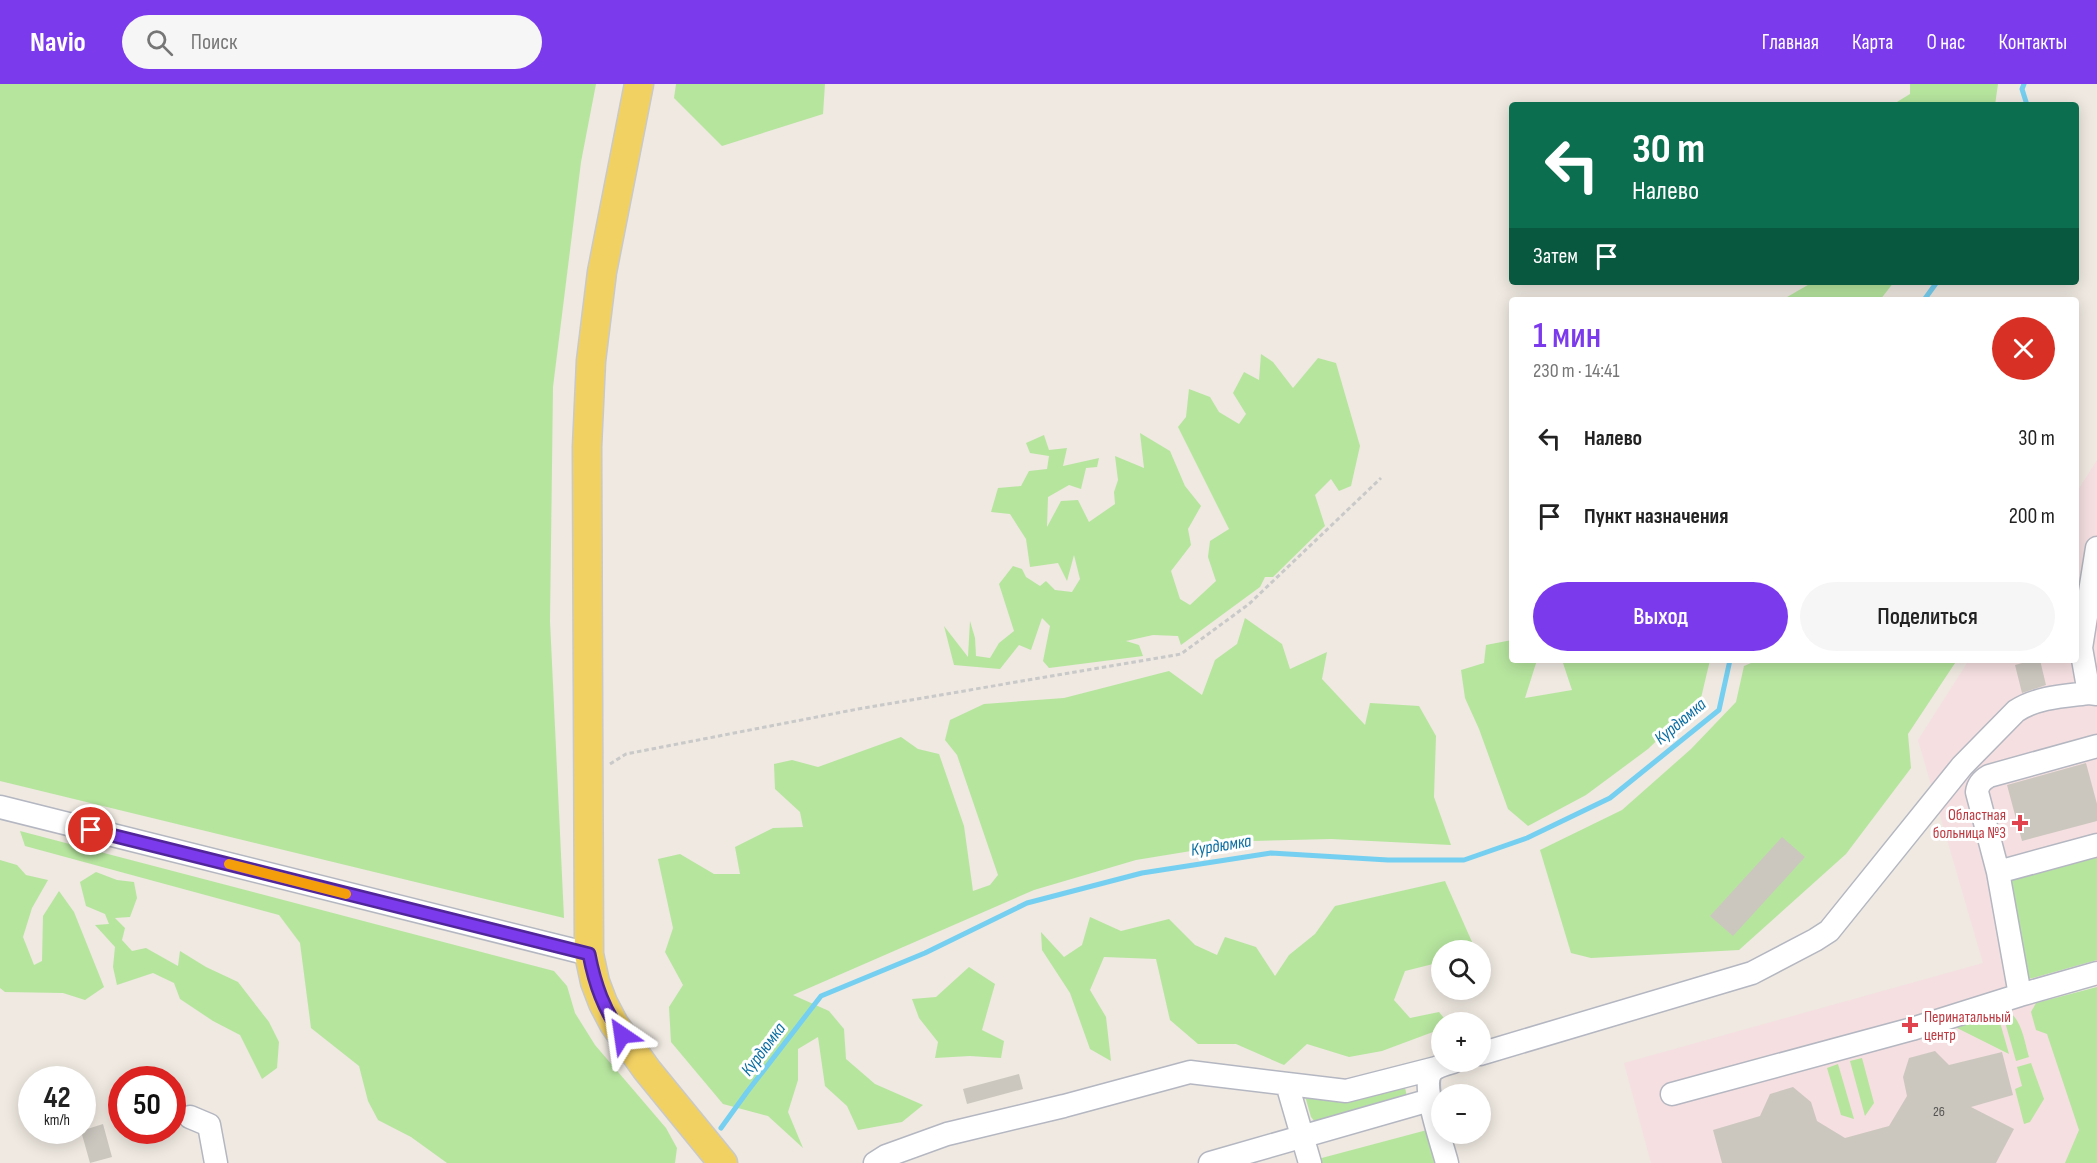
<!DOCTYPE html>
<html lang="ru">
<head>
<meta charset="utf-8">
<style>
  body { margin:0; font-family:"Sofia Sans Condensed",sans-serif; background:#f6f6f6; color:#222; height:100vh; display:flex; flex-direction:column; font-size:22px; white-space:nowrap }
  * { box-sizing:border-box; margin:0 }
  p { font-size:20px; color:#767676 }
  .icon { flex:none; width:33px; height:33px; fill:none; stroke:currentColor; stroke-width:2; stroke-linecap:round; stroke-linejoin:round }
  .map { position:relative; flex:1; overflow:hidden }
  .sheet { position:absolute; left:1509px; top:213px; width:570px; height:366px; display:flex; flex-direction:column; background:#fff; border-radius:6px; box-shadow:0 3px 15px #0003 }
  .sheet>* { flex:none }
  .guide { position:absolute; left:1509px; top:18px; width:570px; height:183px; border-radius:6px; box-shadow:0 3px 15px #0003; background:#0b6e4f; color:#fff; overflow:hidden }
  .fabs { position:absolute; left:1431px; top:856px; display:grid; gap:12px }
  .fabs a { display:grid; place-items:center; width:60px; height:60px; border-radius:50%; background:#fff; box-shadow:0 3px 15px #0003; font-size:30px }
  .speed { position:absolute; left:18px; top:982px; display:flex; gap:12px; font-size:30px; font-weight:700; text-align:center }
  .speed>* { display:grid; place-content:center; width:78px; height:78px; border-radius:50%; background:#fff; box-shadow:0 3px 15px #0003; line-height:1 }
  .speed small { font-size:15px; font-weight:400 }
  .speed .limit { border:9px solid #d22; background:#fff; color:#111 }
  .pin { position:absolute; display:grid; place-items:center; width:51px; height:51px; color:#fff; margin:-26px; border:3px solid #fff; border-radius:50%; box-shadow:0 2px 6px #0007 }
  .me { position:absolute; width:66px; margin:-33px; rotate:328deg; stroke-linejoin:round; filter:drop-shadow(0 0 4px #0008) }
  .turn { display:flex; align-items:center; gap:21px; height:126px; padding:0 24px; font-size:27px }
  .turn .icon { width:78px; height:78px; stroke-width:2.5 }
  .turn b { display:block; font-size:42px; line-height:51px }
  .then { display:flex; align-items:center; height:57px; padding:0 24px; background:#0003; gap:12px; font-size:22px }
  .round { display:grid; place-items:center; flex:none; width:63px; height:63px; border-radius:32px; background:#f6f6f6 }
  .headline { display:flex; align-items:center; justify-content:space-between; height:102px; padding:0 24px }
  h1 { font-size:36px; font-weight:600; line-height:45px; color:#7c3aed }
  .cta { display:flex; gap:12px; margin-top:auto; padding:12px 24px }
  .cta a { flex:1; height:69px; border-radius:36px; background:#7c3aed; color:#fff; font-size:24px; font-weight:600; line-height:69px; text-align:center }
  .cta a+a { background:#f6f6f6; color:#222 }
  ul { padding:0; list-style:none }
  li { display:flex; align-items:center; gap:18px; height:78px; padding:0 24px }
  li div { flex:1 }
  li b { display:block; font-size:22px }
  li em { font-style:normal }
  header { display:flex; align-items:center; gap:36px; box-sizing:border-box; height:84px; padding:0 30px; background:#7c3aed; color:#fff }
  header strong { font-size:28px }
  nav { display:flex; gap:33px; margin-inline-start:auto; font-size:21px }
  .search { width:420px; height:54px; background:#f6f6f6; display:flex; align-items:center; gap:15px; box-sizing:border-box; padding:0 21px; border-radius:33px; color:#767676; font-size:22px }
  .map>svg:first-child { display:block }
</style>
</head>
<body>
<header>
<strong>Navio</strong>
<div class="search"><svg class="icon" aria-label="search" viewBox="0 0 24 24"><circle cx="10" cy="10" r="6"/><path d="M15 15l6 6"/></svg>Поиск</div>
<nav><a>Главная</a><a>Карта</a><a>О нас</a><a>Контакты</a></nav>
</header>
<div class="map">
<svg width="2097" height="1079" viewBox="0 0 2097 1079">
  <rect width="100%" height="100%" fill="#efe9e1"/>
  <path fill="#f5dfe0" d="M2097,376v446l-49,61 -4,11 53,155 -12,30h-434l-27,-100 359,-100 -65,-223 51,-80h107v-167z"/>
  <path fill="#b6e59e" d="M0,0h596l-15,78 -28,225 -3,234 14,297 -564,-137z
    M676,0h149l-2,30 -101,32 -48,-48z
    M1910,0h88l-3,21h-103l18,-11z
    M1813,198h81l-14,18h-98z
    M1261,270l12,8 20,26 25,-30 18,5 24,83 -9,40 -12,5 -8,-12 -16,16 10,31 -52,51h-8l-5,10 -79,58 -3,-9 -25,-1 -27,6 13,4 4,11 -94,12 -6,-7 7,-35 -8,-8 -11,32 -12,-5 -19,24 -46,-4 -10,-39 24,31 2,-36 5,17 1,18 14,2 9,-15 15,-12 -15,-47 14,-18 9,3 4,8 14,9 6,-5 9,9 17,2 8,-13 -6,-24 -7,26 -9,-18 -28,4 -4,-28 -16,-25 -19,-2 7,-24 23,-2 8,-15 18,-2 2,-13 -19,-3 -4,-10 18,-8 5,15 18,-2 -4,18 36,-8 -2,9 -11,1 -5,21 -12,-4 -21,12 -1,30 14,-26 17,-1 11,22 26,-18 -1,-12 4,-12 -3,-24 29,12 -4,-35 30,18 15,35 16,20 -13,23 3,16 -20,26 9,28 10,6 26,-24 -8,-24 2,-16 19,-12 -51,-102 8,-10 3,-28 21,8 9,15 20,12 7,-10 -13,-21 11,-21 15,8z
    M1245,534l37,26 8,25 37,-17 -5,27 43,46 5,-22 49,3 17,30 -2,61 17,48 -120,-6 -79,2 -116,19 -102,30 -241,105 36,16 15,18 2,30 29,25 48,21 -21,17 -44,8 -11,-24 -22,-20 -7,-49 -20,12v31l-10,32 15,36 -35,-32 -45,-12 -52,-62 -2,-35 14,-22 -18,-33 8,-24 -15,-69 22,-5 34,20h26l-5,-27 38,-19 30,-1 -3,-15 -25,-23 -1,-25 18,-4 26,7 83,-30 17,12 21,5 25,72 9,65 17,-6 8,-10 -41,-120 -12,-15 5,-20 34,-16 80,-6 105,-27 33,24 13,-35 22,-16z
    M1512,556v20h25l-12,38 47,-8 -10,-30h148l-9,38 -53,51 -62,46 -58,31 -20,-17 -29,-80 -14,-31 -4,-28 23,-7 2,-18z
    M1758,576h199l-49,74 3,34 -65,86 -107,96 -148,8 -20,-5 -31,-103 82,-40 69,-61 45,-47 8,-36z
    M20,747l534,140 13,15 8,27 20,32 71,83 11,20 -2,15h-228l-36,-26 -33,-17 -10,-19 -9,-35 -48,-38 -11,-85 -21,-28 -254,-69z
    M2097,772v104l-68,19 -3,-6 -16,-91 5,-5z
    M0,776l17,5 9,10 22,5 -16,28 -9,29 11,28 8,-4 1,-45 16,-25 15,21 30,75 -19,13 -22,-7 -58,-1 -5,-4z
    M96,788l21,8 17,2 3,16 -7,19 -15,1 10,10 -3,12 10,11 14,-3 32,18 2,-15 26,16 32,15 31,40 10,20 -2,26 -15,11 -22,-44 -27,-14 -33,-22 -6,-16 -21,-10 -36,12 -4,-18 2,-20 -20,-22 14,-1 -4,-10 -19,-8 -6,-24z
    M1445,797l31,70h-34l-1,11 -36,9 -11,29 16,18 29,-6 9,11h-6l-1,6 -59,22 -33,6 -42,-13 -23,21 -48,-21h-38l-28,-24 -14,-61 -52,-2 -14,33 16,27 5,44 -21,-12 -20,-56 -28,-43 -1,-18 23,25 18,-12 8,-28 31,14 48,-12 26,26 22,10 8,-18 31,10 19,29 14,-21 26,-21 20,-28z
    M969,883l26,17 -13,46 22,11 -3,17 -31,-2 -35,2 3,-16 -19,-24 -7,-19 24,-2z
    M2097,903v176h-32l14,-33 -32,-96 -11,-4 -5,-18 5,-9z
    M2006,926c16,8 18,31 23,47l-13,4 -14,-50z
    M1997,928l12,42 -58,-29z
    M1862,974l12,45 -9,13 -15,-55z
    M2031,979l13,36 -14,23 -6,2 -9,-35 7,-3 -5,-19z
    M1838,980l16,55 -13,-4 -14,-47z
    M1404,999l3,14 -91,26 -5,-6 -8,-28z
    M1427,1046l15,33h-126l2,-4z"/>
  <g fill="none" stroke-linecap="round" stroke-linejoin="round">
    <path stroke="#75cff0" stroke-width="5" d="M2024,0l-2,5 5,16
      M1924,216l13,-18
      M721,1044l26,-36 74,-96 104,-43 102,-50 115,-30 129,-20 117,7h76l63,-22 83,-40 109,-88 11,-50"/>
  </g>
  <path fill="#cbc7bf" d="M2033,576h7l6,25 -24,8 -7,-28z
    M2086,679l11,41v17l-75,20 -15,-56z
    M1782,753l23,20 -72,79 -23,-20z
    M1935,967l14,14 53,-13 11,43 -42,12 43,22 -18,34h-274l-9,-33 47,-14 10,-22 23,-7 18,15 6,19 28,17 44,-12 18,-30 -4,-19 6,-19z
    M1019,990l4,15 -56,15 -4,-15z
    M103,1040l9,33 -22,6 -9,-32z"/>
  <g fill="none" stroke-linecap="round" stroke-linejoin="round">
    <g stroke="#b4b7c1" stroke-width="25">
      <path id="minor" d="M2089,609l-8,-45 16,-100
        M0,723l589,147
        M1998,788l-21,-80c1,-8 5,-12 12,-16l108,-30
        M2020,911l77,-22
        M1480,970l272,-81 63,-33 14,-9 133,-165 54,-55c21,-14 49,-15 73,-18l8,1
        M1287,1000l23,79
        M1672,1010l240,-65 108,-34 -22,-123 99,-27
        M190,1033l19,8 7,38
        M875,1079l11,-7 61,-22 117,-28 126,-34 156,19 90,-23
        M1210,1079l220,-63
        M1447,1079c-4,-17 -27,-79 -15,-92 5,-5 14,-7 21,-9"/>
    </g>
    <g stroke="#c9c9c9" stroke-width="31">
      <path id="major" d="M639,0l-37,188 -11,89 -4,86 2,507 6,28 8,21 11,21 33,46 76,93"/>
    </g>
    <path stroke="#c9c9c9" stroke-width="3" stroke-dasharray="4.5 3" stroke-linecap="butt" d="M610,680l16,-10 232,-45 323,-55 68,-50 132,-126"/>
    <use href="#minor" stroke="#fff" stroke-width="22"/>
    <use href="#major" stroke="#f2d163" stroke-width="28"/>
  </g>
  <g fill="none" stroke-linecap="round" stroke-linejoin="round">
    <g stroke="#51269a" stroke-width="15">
      <path id="route" d="M91,746l498,124c6,31 15,56 33,81"/>
    </g>
    <use href="#route" stroke="#7c3aed" stroke-width="10"/>
    <path stroke="#f59e0b" stroke-width="10" d="M229,780l117,30"/>
  </g>
  <g fill="#e0444e" stroke="#fff" stroke-width="2">
    <path d="M2017 730h6v6h6v6h-6v6h-6v-6h-6v-6h6z"/>
    <path d="M1907 932h6v6h6v6h-6v6h-6v-6h-6v-6h6z"/>
  </g>
  <g text-anchor="middle" stroke-width="6" stroke-linejoin="round" paint-order="stroke">
    <g font-size="14" fill="#555452">
      <text x="1939" y="1032">26</text>
    </g>
    <g font-size="16" fill="#be3a42" stroke="#fff" text-anchor="end">
      <text x="2006" y="736">Областная<tspan x="2006" dy="18">больница №3</tspan></text>
      <text x="1924" y="938" text-anchor="start">Перинатальный<tspan x="1924" dy="18">центр</tspan></text>
    </g>
    <g font-size="18" font-style="italic" fill="#0d6fa3" stroke="#fff">
      <text transform="translate(1680 637) rotate(-40)" y="6">Курдюмка</text>
      <text transform="translate(1221 761) rotate(-9)" y="6">Курдюмка</text>
      <text transform="translate(763 965) rotate(-53)" y="6">Курдюмка</text>
    </g>
  </g>
</svg>
<div class="fabs">
<a><svg class="icon" aria-label="search" viewBox="0 0 24 24"><circle cx="10" cy="10" r="6"/><path d="M15 15l6 6"/></svg></a>
<a>+</a>
<a>−</a>
</div>
<div class="speed"><div>42<small>km/h</small></div><div class="limit">50</div></div>
<div class="pin" style="left:91px;top:746px;background:#d93025"><svg class="icon" aria-label="arrive" viewBox="0 0 24 24"><path d="M6 21V4h12l-3 4 3 4H6"/></svg></div>
<svg class="me" style="left:622px;top:951px" viewBox="-20 -20 40 40"><path d="M0-17L14 15 0 8-14 15z" fill="#7c3aed" stroke="#fff" stroke-width="4"/></svg>
<div class="guide">
<div class="turn"><svg class="icon" aria-label="left" viewBox="0 0 24 24"><path d="M17 20v-9H6M10 6l-5 5 5 5"/></svg><div><b>30 m</b>Налево</div></div>
<div class="then">Затем<svg class="icon" aria-label="arrive" viewBox="0 0 24 24"><path d="M6 21V4h12l-3 4 3 4H6"/></svg></div>
</div>
<section class="sheet">
<div class="headline"><div><h1>1 мин</h1><p>230 m · 14:41</p></div><a class="round" style="background:#d93025;color:#fff"><svg class="icon" aria-label="close" viewBox="0 0 24 24"><path d="M6 6l12 12M18 6L6 18"/></svg></a></div>
<ul>
<li><svg class="icon" aria-label="left" viewBox="0 0 24 24"><path d="M17 20v-9H6M10 6l-5 5 5 5"/></svg><div><b>Налево</b></div><em>30 m</em></li>
<li><svg class="icon" aria-label="arrive" viewBox="0 0 24 24"><path d="M6 21V4h12l-3 4 3 4H6"/></svg><div><b>Пункт назначения</b></div><em>200 m</em></li>
</ul>
<div class="cta"><a>Выход</a><a>Поделиться</a></div>
</section>
</div>
</body>
</html>
